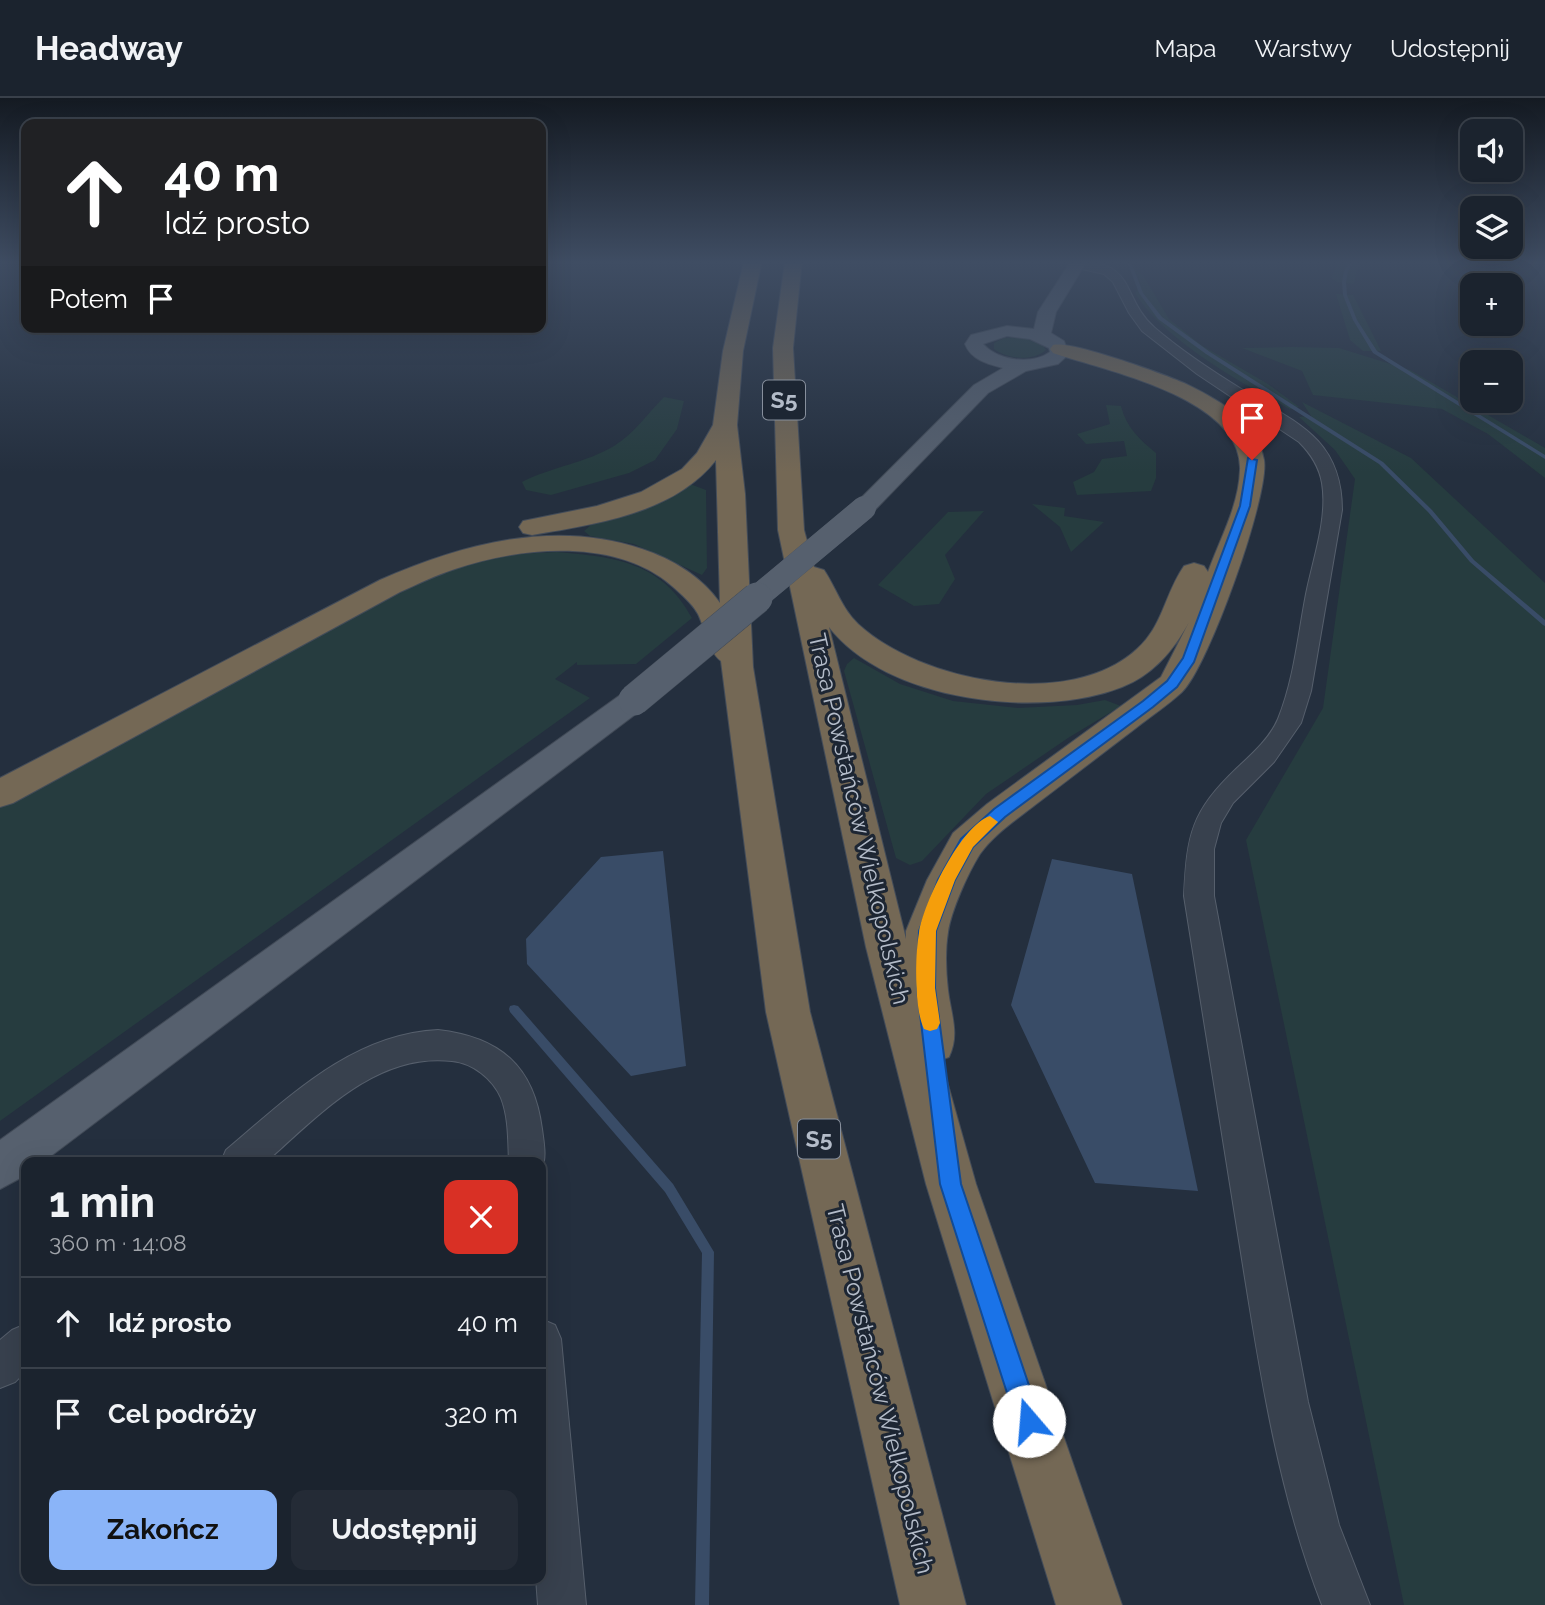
<!DOCTYPE html>
<html lang="pl">
<head>
<meta charset="utf-8">
<style>
  body { margin:0; font-family:Raleway,sans-serif; background:#242b36; color:#f1f3f6; height:100vh; display:flex; flex-direction:column; font-size:26px; white-space:nowrap }
  * { box-sizing:border-box; margin:0 }
  p { font-size:23px; color:#a0a4aa }
  .icon { flex:none; width:38px; height:38px; fill:none; stroke:currentColor; stroke-width:2; stroke-linecap:round; stroke-linejoin:round }
  .map { position:relative; flex:1; overflow:hidden }
  .drawer { position:absolute; left:21px; top:1059px; width:525px; height:427px; display:flex; flex-direction:column; background:#1b232e; border-radius:14px; box-shadow:0 7px 28px #0002,0 0 0 2px #39404a }
  .drawer>* { flex:none }
  .top-card { position:absolute; left:21px; top:21px; width:525px; height:214px; border-radius:14px; box-shadow:0 7px 28px #0002,0 0 0 2px #39404a; background:#202124; color:#fff; overflow:hidden }
  .controls { position:absolute; left:1460px; top:21px; display:grid; gap:14px }
  .controls a { display:grid; place-items:center; width:63px; height:63px; border-radius:14px; background:#1b232e; box-shadow:0 7px 28px #0002,0 0 0 2px #39404a; font-size:35px }
  .pin { position:absolute; display:grid; place-items:center; width:60px; height:60px; color:#fff; margin:-72px -30px; border-radius:50% 50% 50% 0; rotate:-45deg; box-shadow:0 0 7px #0007 }
  .pin .icon { rotate:45deg }
  .me { position:absolute; width:77px; margin:-38px; rotate:342deg; stroke-linejoin:round; filter:drop-shadow(0 0 5px #0008) }
  .turn { display:flex; align-items:center; gap:24px; height:147px; padding:0 28px; font-size:32px }
  .turn .icon { width:91px; height:91px; stroke-width:2.5 }
  .turn b { display:block; font-size:49px; line-height:60px }
  .then { display:flex; align-items:center; height:66px; padding:0 28px; background:#0003; gap:14px; font-size:26px }
  .round { display:grid; place-items:center; flex:none; width:74px; height:74px; border-radius:14px; background:#242b36 }
  .summary { display:flex; align-items:center; justify-content:space-between; height:119px; padding:0 28px }
  h1 { font-size:42px; font-weight:700; line-height:52px }
  .button { display:flex; gap:14px; margin-top:auto; padding:14px 28px }
  .button a { flex:1; height:80px; border-radius:14px; background:#8ab4f8; color:#111; font-size:28px; font-weight:700; line-height:80px; text-align:center }
  .button a+a { background:#242b36; color:#f1f3f6 }
  ul { padding:0; list-style:none }
  li { display:flex; align-items:center; gap:21px; height:91px; padding:0 28px; border-top:2px solid #39404a }
  li div { flex:1 }
  li b { display:block; font-size:26px }
  li em { font-style:normal }
  header { display:flex; align-items:center; gap:42px; box-sizing:border-box; height:98px; padding:0 35px; background:#1b232e; border-bottom:2px solid #39404a }
  header strong { font-size:33px }
  nav { display:flex; gap:38px; margin-inline-start:auto; font-size:24px }
  .map>svg:first-child { display:block }
</style>
</head>
<body>
<header>
<strong>Headway</strong>
<nav><a>Mapa</a><a>Warstwy</a><a>Udostępnij</a></nav>
</header>
<div class="map">
<svg width="1545" height="1507" viewBox="0 0 1545 1507">
  <rect width="100%" height="100%" fill="#242f3e"/>
  <path fill="#263c3f" d="M1338,163h26l-7,8 -3,15 -17,-2 -6,-4z
    M1134,169l10,10 25,42 32,26 67,39 31,23 -9,2c-48,-25 -127,-70 -155,-116l6,-8 -4,-10 -8,-7z
    M1336,196l17,1 28,56h-18l-13,-11z
    M1020,239l22,7 4,6c-14,12 -38,9 -52,-1v-6l10,-5z
    M1291,249l48,1 71,22 135,78v30l-57,-44 -46,-25 -129,-14 -11,-24 -60,-23z
    M664,299l20,4 -7,28 -22,31 -26,13 -78,22 -25,-5 -4,-8c29,-15 64,-19 92,-36 21,-13 33,-32 50,-49z
    M1302,304l109,56 134,125v1022h-141l-158,-765 77,-132 32,-229 -20,-29 -36,-33 12,-1z
    M1106,307l15,1c5,21 19,34 35,47v25l-5,13 -74,4 -4,-13 21,-10 8,-13 25,-3 -3,-15 -38,3 -9,-10 33,-10z
    M690,386l16,6 1,78 -5,7 -68,-31 -44,-8 -6,-5 7,-6 69,-22z
    M1032,406l33,4 -1,8 40,6 -33,30 -11,-25z
    M984,413l-39,44 10,24 -16,25 -25,2 -36,-21 70,-73z
    M557,454c58,5 105,10 135,66l-56,46 -59,1v-3l-22,17 35,19 -590,423v-317l421,-222 52,-20 44,-8z
    M854,560l46,26 53,17 65,7 59,-3 28,-5 16,6 -53,32 -82,56 -64,67 -12,4 -14,-7 -52,-187 3,-7z"/>
  <path fill="#394c67" d="M663,753l23,215 -55,10 -104,-112 -1,-25 75,-82z
    M1052,761l80,15 66,317 -103,-8 -84,-178z"/>
  <g fill="none" stroke-linecap="round" stroke-linejoin="round">
    <path fill="#394c67" fill-rule="evenodd" d="M1127,163h4l12,32 19,24 48,35 173,110 49,48 42,50 71,60v6l-2,-1 -73,-63 -42,-50 -49,-48 -173,-110 -48,-35 -19,-26z
      M1350,163h4l-6,10 -2,11 1,13 10,25 20,31 168,104v4l-172,-106 -20,-33 -10,-25 -1,-13 2,-11z
      M514,907l4,1 155,178 41,68 -5,353h-14l7,-352 -37,-61 -155,-180 -1,-3 1,-3z"/>
    <g stroke="#565f6c" stroke-width="2">
      <path id="minor" d="M1075,163c63,0 45,36 80,67 27,23 57,43 88,62 25,16 54,29 75,51 18,20 24,43 24,69l-31,181 -10,32 -27,39 -41,41 -12,20 -7,26v47l94,506 31,123 31,80h-48c-44,-113 -62,-232 -81,-352 -19,-119 -38,-238 -57,-357 3,-62 7,-84 53,-128 15,-14 33,-30 41,-49 16,-39 20,-84 28,-125 7,-35 22,-76 16,-111 -3,-17 -11,-29 -23,-41l-102,-68 -55,-43 -13,-18 -16,-31 -9,-8 -31,-7 -2,-3z
        M438,932c62,7 96,36 104,99 2,15 5,29 -1,43v-10h-32c-1,-20 0,-44 -8,-64 -8,-19 -28,-35 -49,-37 -76,-9 -134,55 -186,101h-45l5,-12c63,-53 126,-116 212,-120z
        M541,1221l14,6 6,14 25,266h-48l-2,-27h5z
        M26,1226v47l-11,11 -15,6v-48l12,-10z"/>
    </g>
    <g stroke="#414a57" stroke-width="2">
      <path id="major" d="M1071,163h16l-31,51 -5,21 13,8 5,13 -11,10 -32,7 -38,22 -116,120h-16l-4,-5 4,-5 118,-118 29,-17c-15,-4 -32,-8 -38,-24l6,-9 36,-9 27,3 4,-17zM1007,238l23,3 19,9 1,4c-18,13 -52,9 -67,-8z
        M634,592l11,3 4,7 -4,7 -602,455h-17v13l-26,14v-49l623,-447z"/>
    </g>
    <g stroke="#434c59" stroke-width="2">
      <path id="highway" d="M744,163h18l-19,90 -6,74 8,69 8,173 57,345 156,593h-66l-134,-593 -45,-351c-13,-10 -16,-33 -23,-47 -6,-11 -17,-20 -26,-28 -56,-49 -152,-39 -217,-17 -19,6 -37,15 -55,23l-387,211 -13,4v-29l380,-198c82,-36 174,-61 262,-31 30,10 59,27 78,54l-4,-143c-42,54 -121,64 -184,75l-9,-2 -4,-6 4,-6 74,-15 44,-14 41,-23 15,-16 16,-28 10,-74z
        M785,163h17l-9,87 11,182 10,37 10,3c12,18 18,39 34,54 63,58 212,87 279,25 26,-23 28,-56 47,-83l10,-3 10,3 4,6c12,-33 31,-67 32,-102 3,-72 -134,-99 -187,-117l-3,-4 3,-4c17,-5 110,29 131,38 33,16 73,37 80,77 6,34 -56,208 -82,232 -14,13 -31,24 -46,36 -34,26 -67,51 -101,77 -18,14 -42,30 -55,49 -12,19 -29,57 -32,78 -3,18 -2,41 0,58 3,25 12,44 1,67l-8,3 35,124 146,421h-66l-130,-421 -60,-237 -88,-417 -5,-182zM1189,524l-28,55 -174,127 -34,29 -26,47 -21,51v8l-77,-312c57,74 210,93 293,60 31,-12 52,-37 67,-65z"/>
    </g>
    <use href="#minor" fill="#38414e" fill-rule="evenodd"/>
    <use href="#major" fill="#56606e" fill-rule="evenodd"/>
    <use href="#highway" fill="#746855" fill-rule="evenodd"/>
    <g stroke="#414a57" stroke-width="24" stroke-linecap="butt">
      <path id="major-bridge-far1" d="M755,501l109,-91"/>
    </g>
    <g stroke="#414a57" stroke-width="32" stroke-linecap="butt">
      <path id="major-bridge" d="M634,602l123,-102"/>
    </g>
    <use href="#major-bridge-far1" stroke="#56606e" stroke-width="24"/>
    <use href="#major-bridge" stroke="#56606e" stroke-width="31"/>
  </g>
  <linearGradient id="sky" x2="0" y2="1"><stop stop-color="#141a22"/><stop offset="0.44" stop-color="#3f4d63"/><stop offset="1" stop-color="#3f4d63" stop-opacity="0"/></linearGradient>
  <rect width="1545" height="374" fill="url(#sky)"/>
  <path fill="#1a73e8" stroke="#114b97" stroke-width="2" d="M1248,360l9,2 -7,46 -56,156 -17,25 -24,20 -148,110 -32,30 -18,33 -19,51 -1,57 26,196 80,237 -4,9 -8,3 -9,-3 -4,-9 -76,-237 -23,-196 2,-57 19,-51 23,-41 33,-30 149,-108 24,-20 16,-23 57,-152z"/>
  <path fill="#f59e0b" d="M990,718l8,6 -25,25 -18,33 -19,51 -1,57 5,35 -3,6 -7,2 -6,-2c-10,-21 -9,-73 -5,-96 4,-29 42,-108 71,-117z"/>
  <g text-anchor="middle" stroke-width="6" stroke-linejoin="round" paint-order="stroke">
    <g fill="#1d2633" stroke="#878f9c" stroke-width="2">
      <rect x="763" y="282.5" width="42" height="39" rx="5"/>
      <rect x="798" y="1021.5" width="42" height="39" rx="5"/>
    </g>
    <g font-size="23" font-weight="bold" fill="#b4bcc9">
      <text x="784" y="310">S5</text>
      <text x="819" y="1049">S5</text>
    </g>
    <g font-size="24" fill="#b4bcc9" stroke="#1d2633">
      <text transform="translate(859 721) rotate(77)" y="8">Trasa Powstańców Wielkopolskich</text>
      <text transform="translate(880 1291) rotate(76)" y="8">Trasa Powstańców Wielkopolskich</text>
    </g>
  </g>
</svg>
<div class="controls">
<a><svg class="icon" aria-label="sound" viewBox="0 0 24 24"><path d="M4 9h4l5-4v14l-5-4H4zM17 9q2 3 0 6"/></svg></a>
<a><svg class="icon" aria-label="layers" viewBox="0 0 24 24"><path d="M12 4l9 5-9 5-9-5zM3 14l9 5 9-5"/></svg></a>
<a>+</a>
<a>−</a>
</div>
<div class="pin" style="left:1252px;top:362px;background:#d93025"><svg class="icon" aria-label="arrive" viewBox="0 0 24 24"><path d="M6 21V4h12l-3 4 3 4H6"/></svg></div>
<svg class="me" style="left:1029px;top:1323px" viewBox="-20 -20 40 40"><circle r="19" fill="#fff"/><path d="M0-13L10 11 0 6-10 11z" fill="#1a73e8"/></svg>
<div class="top-card">
<div class="turn"><svg class="icon" aria-label="ahead" viewBox="0 0 24 24"><path d="M12 20V5M6 11l6-6 6 6"/></svg><div><b>40 m</b>Idź prosto</div></div>
<div class="then">Potem<svg class="icon" aria-label="arrive" viewBox="0 0 24 24"><path d="M6 21V4h12l-3 4 3 4H6"/></svg></div>
</div>
<section class="drawer">
<div class="summary"><div><h1>1 min</h1><p>360 m · 14:08</p></div><a class="round" style="background:#d93025;color:#fff"><svg class="icon" aria-label="close" viewBox="0 0 24 24"><path d="M6 6l12 12M18 6L6 18"/></svg></a></div>
<ul>
<li><svg class="icon" aria-label="ahead" viewBox="0 0 24 24"><path d="M12 20V5M6 11l6-6 6 6"/></svg><div><b>Idź prosto</b></div><em>40 m</em></li>
<li><svg class="icon" aria-label="arrive" viewBox="0 0 24 24"><path d="M6 21V4h12l-3 4 3 4H6"/></svg><div><b>Cel podróży</b></div><em>320 m</em></li>
</ul>
<div class="button"><a>Zakończ</a><a>Udostępnij</a></div>
</section>
</div>
</body>
</html>
